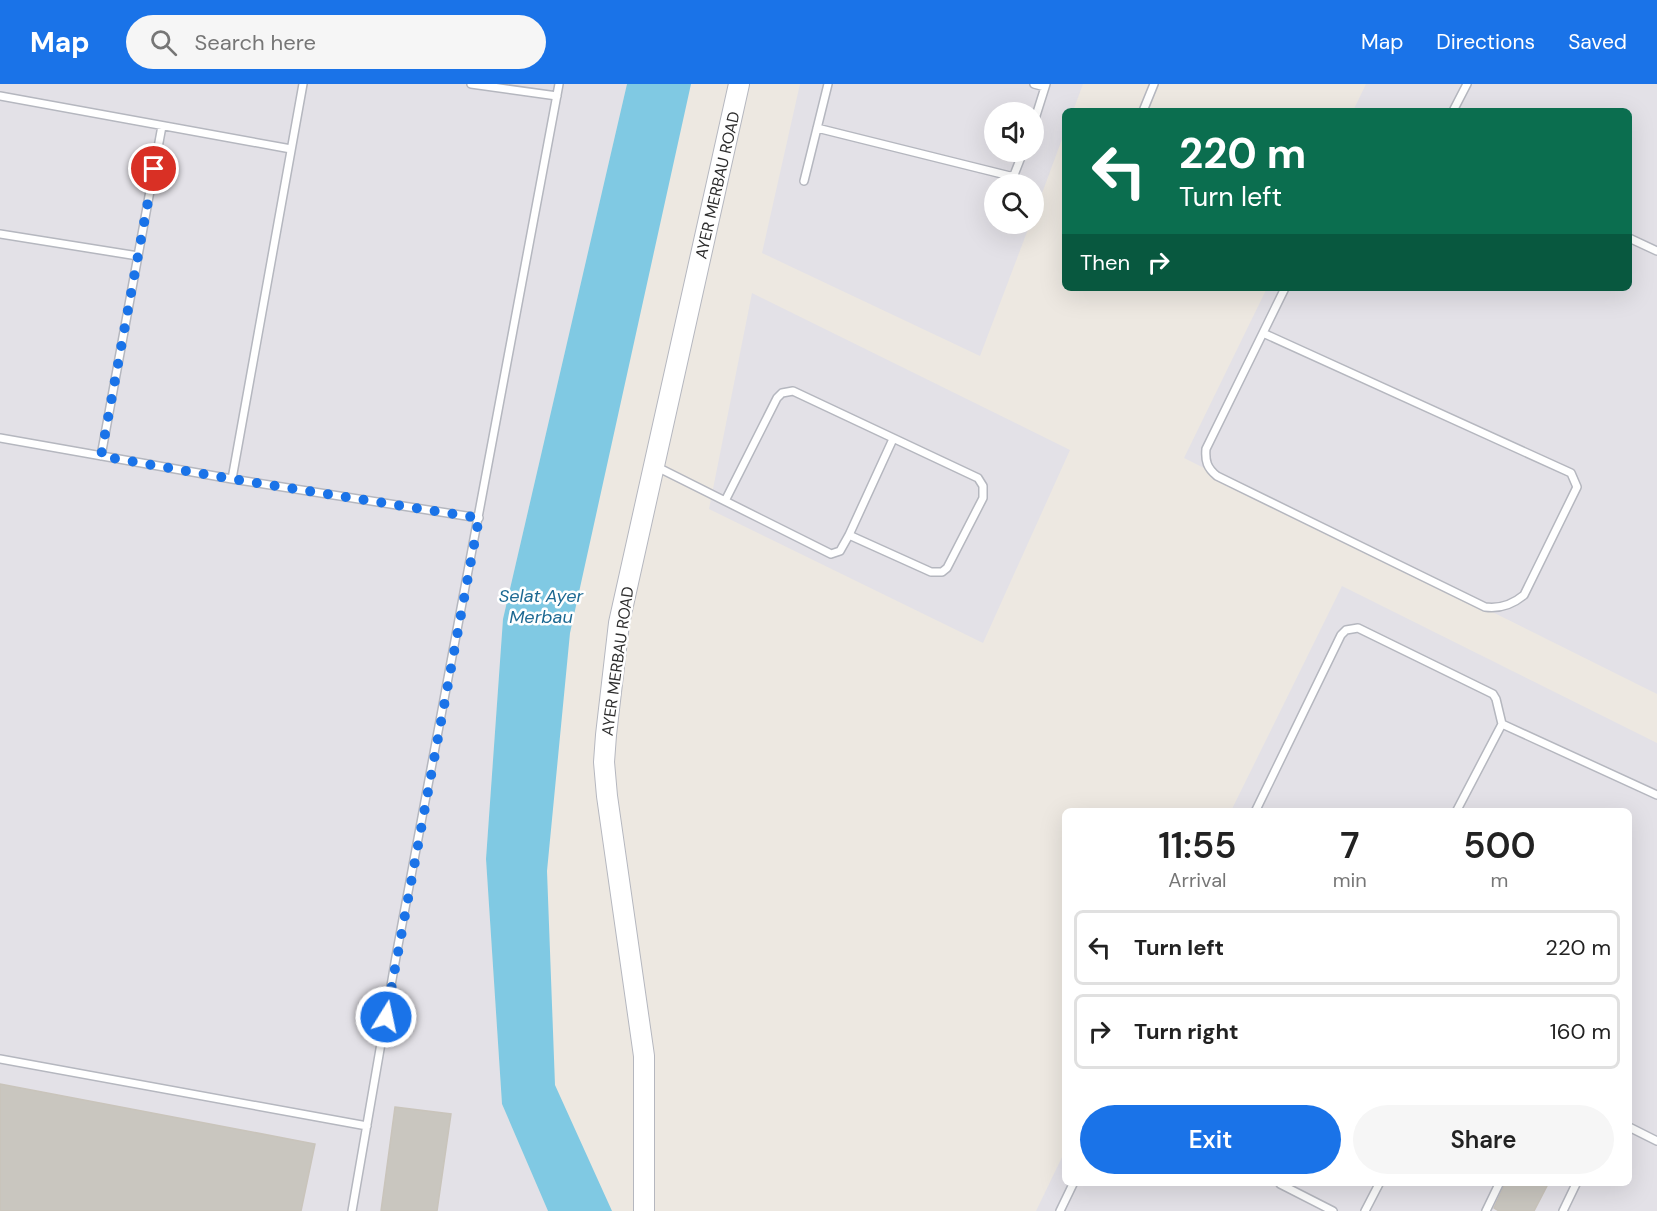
<!DOCTYPE html>
<html lang="en">
<head>
<meta charset="utf-8">
<style>
  body { margin:0; font-family:"DM Sans",sans-serif; background:#f6f6f6; color:#222; height:100vh; display:flex; flex-direction:column; font-size:22px; white-space:nowrap }
  * { box-sizing:border-box; margin:0 }
  p { font-size:20px; color:#767676 }
  .icon { flex:none; width:33px; height:33px; fill:none; stroke:currentColor; stroke-width:2; stroke-linecap:round; stroke-linejoin:round }
  .map { position:relative; flex:1; overflow:hidden }
  .details { position:absolute; left:1062px; top:724px; width:570px; height:378px; display:flex; flex-direction:column; background:#fff; border-radius:9px; box-shadow:0 6px 24px #0002 }
  .details>* { flex:none }
  .top-card { position:absolute; left:1062px; top:24px; width:570px; height:183px; border-radius:9px; box-shadow:0 6px 24px #0002; background:#0b6e4f; color:#fff; overflow:hidden }
  .tools { position:absolute; left:984px; top:18px; display:grid; gap:12px }
  .tools a { display:grid; place-items:center; width:60px; height:60px; border-radius:50%; background:#fff; box-shadow:0 6px 24px #0002; font-size:30px }
  .pin { position:absolute; display:grid; place-items:center; width:51px; height:51px; color:#fff; margin:-26px; border:3px solid #fff; border-radius:50%; box-shadow:0 2px 6px #0007 }
  .me { position:absolute; width:66px; margin:-33px; rotate:10deg; stroke-linejoin:round; filter:drop-shadow(0 0 4px #0008) }
  .turn { display:flex; align-items:center; gap:21px; height:126px; padding:0 18px; font-size:27px }
  .turn .icon { width:78px; height:78px; stroke-width:2.5 }
  .turn b { display:block; font-size:42px; line-height:51px }
  .then { display:flex; align-items:center; height:57px; padding:0 18px; background:#0003; gap:12px; font-size:22px }
  .eta { display:flex; justify-content:space-evenly; align-items:center; height:102px; text-align:center }
  .eta b { font-size:36px; font-weight:600; line-height:42px }
  .primary-button { display:flex; gap:12px; margin-top:auto; padding:12px 18px }
  .primary-button a { flex:1; height:69px; border-radius:36px; background:#1a73e8; color:#fff; font-size:24px; font-weight:600; line-height:69px; text-align:center }
  .primary-button a+a { background:#f6f6f6; color:#222 }
  ul { padding:0; list-style:none }
  li { display:flex; align-items:center; gap:18px; height:75px; margin:0 12px 9px; padding:0 6px; border:3px solid #e0e0e0; border-radius:9px }
  li div { flex:1 }
  li b { display:block; font-size:22px }
  li em { font-style:normal }
  header { display:flex; align-items:center; gap:36px; box-sizing:border-box; height:84px; padding:0 30px; background:#1a73e8; color:#fff }
  header strong { font-size:28px }
  nav { display:flex; gap:33px; margin-inline-start:auto; font-size:21px }
  .search { width:420px; height:54px; background:#f6f6f6; display:flex; align-items:center; gap:15px; box-sizing:border-box; padding:0 21px; border-radius:33px; color:#767676; font-size:22px }
  .map>svg:first-child { display:block }
</style>
</head>
<body>
<header>
<strong>Map</strong>
<div class="search"><svg class="icon" aria-label="search" viewBox="0 0 24 24"><circle cx="10" cy="10" r="6"/><path d="M15 15l6 6"/></svg>Search here</div>
<nav><a>Map</a><a>Directions</a><a>Saved</a></nav>
</header>
<div class="map">
<svg width="1657" height="1127" viewBox="0 0 1657 1127">
  <rect width="100%" height="100%" fill="#ede8e1"/>
  <path fill="#e3e1e7" fill-rule="evenodd" d="M0,0h627l-124,535 -17,240 16,245 46,107h-548z
    M800,0h283l-10,27h-8v20l-31,84v-31h-40v40h36l-50,132 -218,-103zM994,28h40v40h-40z
    M1366,0h291v610l-473,-236 83,-170h362v-177h-276z
    M752,209l318,157 -87,193 -274,-134z
    M1342,502l315,157v468h-621l29,-60v33h564v-372l-398,-1z"/>
  <path fill="#80c9e3" d="M627,0h64l-121,549 -23,238 8,214 57,126h-64l-46,-107 -16,-245 17,-240z"/>
  <path fill="#c9c6bf" stroke="#c9c4bb" stroke-width="1.5" d="M0,1000l315,60 -14,67h-301z
    M395,1023l56,7 -14,97h-56z
    M1505,1100h43l-14,27h-35l-5,-3z"/>
  <g fill="none" stroke-linecap="round" stroke-linejoin="round">
    <g stroke="#b5b7bf" stroke-width="10">
      <path id="lane" d="M471,0l86,12
        M1034,0l11,3
        M0,12l291,53
        M1143,27l11,-27
        M1453,27l14,-27
        M1034,38l12,-38
        M817,44l193,48 4,-1 9,-23
        M804,97l24,-97
        M0,150l138,22
        M1629,154l28,13
        M1263,249l308,140 6,14 -53,108c-12,10 -24,14 -39,12l-268,-131c-10,-8 -12,-15 -11,-27l79,-161
        M0,354l232,41 247,39
        M101,372l61,-330
        M655,382l176,88 9,-3 9,-16 44,-96
        M232,395l71,-395
        M725,417l52,-103 5,-5 11,-2 185,87 5,8v12l-36,70 -5,4h-11l-82,-37
        M1502,640l155,71
        M1255,728l86,-177 5,-5 12,-2 135,66 3,5 6,25 -46,88
        M0,975l367,67
        M1629,1043l28,14
        M1280,1100l53,27
        M352,1127l45,-260 162,-867
        M1060,1127l13,-27
        M1365,1127l14,-27
        M1486,1127l13,-27
        M1563,1127l13,-27"/>
    </g>
    <g stroke="#b5b7bf" stroke-width="22">
      <path id="secondary" d="M644,1127v-155l-37,-260 -3,-34 2,-27 13,-112 120,-539"/>
    </g>
    <use href="#lane" stroke="#fff" stroke-width="7"/>
    <use href="#secondary" stroke="#fff" stroke-width="20"/>
  </g>
  <g fill="none" stroke-linecap="round" stroke-linejoin="round">
    <path stroke="#1a73e8" stroke-width="10" stroke-dasharray="0 18" d="M154,85l-53,287 131,23 247,39 -93,499"/>
  </g>
  <g text-anchor="middle" stroke-width="5" stroke-linejoin="round" paint-order="stroke">
    <g font-size="16" fill="#2d2d2d" stroke="#fff">
      <text transform="translate(717 101) rotate(-77)" y="6">AYER MERBAU ROAD</text>
      <text transform="translate(617 577) rotate(-82)" y="6">AYER MERBAU ROAD</text>
    </g>
    <g font-size="18" font-style="italic" fill="#1c6992" stroke="#fff">
      <text x="541" y="518">Selat Ayer<tspan x="541" dy="21">Merbau</tspan></text>
    </g>
  </g>
</svg>
<div class="tools">
<a><svg class="icon" aria-label="sound" viewBox="0 0 24 24"><path d="M4 9h4l5-4v14l-5-4H4zM17 9q2 3 0 6"/></svg></a>
<a><svg class="icon" aria-label="search" viewBox="0 0 24 24"><circle cx="10" cy="10" r="6"/><path d="M15 15l6 6"/></svg></a>
</div>
<div class="pin" style="left:154px;top:85px;background:#d93025"><svg class="icon" aria-label="arrive" viewBox="0 0 24 24"><path d="M6 21V4h12l-3 4 3 4H6"/></svg></div>
<svg class="me" style="left:386px;top:933px" viewBox="-20 -20 40 40"><circle r="17" fill="#1a73e8" stroke="#fff" stroke-width="3"/><path d="M0-11L8 9 0 5-8 9z" fill="#fff"/></svg>
<div class="top-card">
<div class="turn"><svg class="icon" aria-label="left" viewBox="0 0 24 24"><path d="M17 20v-9H6M10 6l-5 5 5 5"/></svg><div><b>220 m</b>Turn left</div></div>
<div class="then">Then<svg class="icon" aria-label="right" viewBox="0 0 24 24"><path d="M7 20v-9h11M14 6l5 5-5 5"/></svg></div>
</div>
<section class="details">
<div class="eta">
<div><b>11:55</b><p>Arrival</p></div>
<div><b>7</b><p>min</p></div>
<div><b>500</b><p>m</p></div>
</div>
<ul>
<li><svg class="icon" aria-label="left" viewBox="0 0 24 24"><path d="M17 20v-9H6M10 6l-5 5 5 5"/></svg><div><b>Turn left</b></div><em>220 m</em></li>
<li><svg class="icon" aria-label="right" viewBox="0 0 24 24"><path d="M7 20v-9h11M14 6l5 5-5 5"/></svg><div><b>Turn right</b></div><em>160 m</em></li>
</ul>
<div class="primary-button"><a>Exit</a><a>Share</a></div>
</section>
</div>
</body>
</html>
